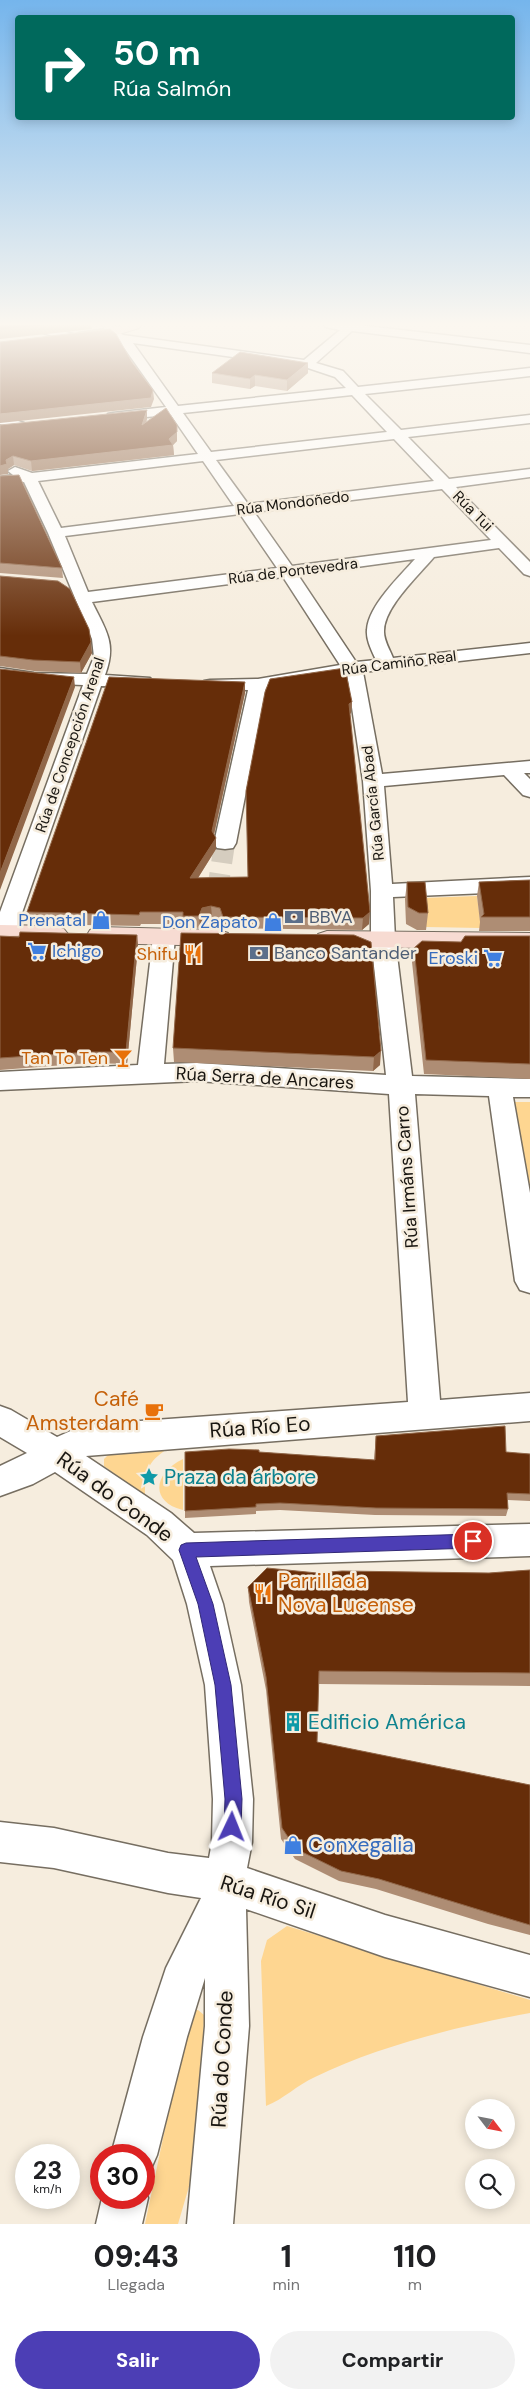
<!DOCTYPE html>
<html lang="es">
<head>
<meta charset="utf-8">
<style>
  body { margin:0; font-family:"DM Sans",sans-serif; background:#f2f2f2; color:#202124; height:100vh; display:flex; flex-direction:column; font-size:19px; white-space:nowrap }
  * { box-sizing:border-box; margin:0 }
  p { font-size:16px; color:#757577 }
  .icon { flex:none; width:28px; height:28px; fill:none; stroke:currentColor; stroke-width:2; stroke-linecap:round; stroke-linejoin:round }
  .map { position:relative; height:2224px; overflow:hidden }
  .details { display:flex; flex-direction:column; background:#fff; flex:1 }
  .details>* { flex:none }
  .hud { position:absolute; left:15px; top:15px; width:500px; height:105px; border-radius:5px; box-shadow:0 2px 12px #0003; background:#00695c; color:#fff; overflow:hidden }
  .needle { width:32px; rotate:122deg }
  .fabs { position:absolute; left:465px; top:2099px; display:grid; gap:10px }
  .fabs a { display:grid; place-items:center; width:50px; height:50px; border-radius:50%; background:#fff; box-shadow:0 2px 12px #0003; font-size:25px }
  .speed { position:absolute; left:15px; top:2144px; display:flex; gap:10px; font-size:25px; font-weight:700; text-align:center }
  .speed>* { display:grid; place-content:center; width:65px; height:65px; border-radius:50%; background:#fff; box-shadow:0 2px 12px #0003; line-height:1 }
  .speed small { font-size:12px; font-weight:400 }
  .speed .limit { border:8px solid #d22; background:#fff; color:#111 }
  .pin { position:absolute; display:grid; place-items:center; width:42px; height:42px; color:#fff; margin:-21px; border:2px solid #fff; border-radius:50%; box-shadow:0 1px 5px #0007 }
  .me { position:absolute; width:55px; margin:-28px; rotate:2deg; stroke-linejoin:round; filter:drop-shadow(0 0 4px #0008) }
  .turn { display:flex; align-items:center; gap:18px; height:105px; padding:0 15px; font-size:22px }
  .turn .icon { width:65px; height:65px; stroke-width:2.5 }
  .turn b { display:block; font-size:35px; line-height:42px }
  .eta { display:flex; justify-content:space-evenly; align-items:center; height:85px; text-align:center }
  .eta b { font-size:30px; font-weight:800; line-height:35px }
  .button { display:flex; gap:10px; margin-top:auto; padding:10px 15px }
  .button a { flex:1; height:58px; border-radius:30px; background:#4c3eb5; color:#fff; font-size:20px; font-weight:800; line-height:58px; text-align:center }
  .button a+a { background:#f2f2f2; color:#202124 }
  .map>svg:first-child { display:block }
</style>
</head>
<body>
<div class="map">
<svg width="530" height="2224" viewBox="0 0 530 2224">
  <rect width="100%" height="100%" fill="#f6edde"/>
  <path fill="#fed691" d="M477,896l4,32 -55,-1 -3,-29z
    M509,1102h21v105z
    M172,1446c-24,15 -27,22 -27,50l-41,-30v-7l7,-7z
    M183,1459v51c-35,-9 -28,-38 0,-51z
    M287,1926l243,74v13c-70,13 -152,33 -215,64 -18,8 -31,22 -49,29l-5,-145 6,-21z
    M190,2010h8l6,5 -3,103 -6,48 -17,58h-33z"/>
  <g fill="none" stroke-linecap="round" stroke-linejoin="round">
    <path stroke="#d5cdbf" stroke-width="21" stroke-dasharray="21 11" stroke-linecap="butt" d="M212,926l12,-79"/>
    <g stroke="#766e61" stroke-width="3">
      <path id="street" d="M22,325h18l33,9 2,3 -6,4 -45,-14z
        M324,325h34l172,20v8l-178,-22 -36,32 27,8 15,16 172,-19v8l-165,18 36,36 129,-15v8l-122,14 41,42 81,-10v8l-74,10 74,75v14l-6,-2 -25,-26 -65,9c-15,18 -51,51 -50,75 0,9 6,18 9,26l137,-15v10l-167,19 19,102 148,-13v12h-6l6,6v18l-7,-2 -19,-20 -120,11 8,98 138,-7v14l-137,6 2,42 17,137 118,3v18h-17l17,96v100l-10,-3 -5,-9 -26,-185 -74,-2 25,306 90,-7v28l-444,35 85,57 23,20 336,-9v32l-320,10 13,38 18,81 12,114 -1,43 -5,26 138,47 145,40v42l-145,-40 -139,-48 3,117 -16,198h-46l18,-198v-48l-18,59 -30,118 -7,16 -6,3v-19h-33l32,-118 23,-69 35,-70 -33,-5 -114,-25 -54,-6v-40l54,6 114,25 41,5 3,-16 1,-43 -8,-114 -18,-81 -14,-44 -26,-25 -92,-63 -22,12 -33,12v-30l27,-13 -27,-16v-31l11,4 46,27 27,-12 324,-23 -19,-308 -192,-13 -197,9v-18l138,-7 15,-128 3,-5 8,-2 8,2 3,5 -11,127 33,-1 189,12 -15,-136v-48l-8,-110 -16,-107 -81,14 -30,155 -3,5 -8,1 -8,-1 -3,-5 34,-153 -44,-1 -3,-4 3,-4 6,-1 48,-1 82,-14 -57,-88 -191,25c14,29 25,41 13,73l45,3 3,4 -3,4 -6,1 -43,-1 -86,247 -3,5 -12,1v-27l83,-227 -49,-2 -34,-5v-10l34,5 53,1 7,-17 -2,-18 -44,-106 -24,-51 -24,3v-8l13,-2 -5,-4 7,-4 17,6 166,-19 -27,-39 -63,5 -2,-3 2,-3 5,-1 53,-6 -41,-58 -15,-13 -27,3 -6,-4 2,-2 34,-5 10,7 181,25 36,-30 -14,-3zM133,343l172,24 30,10 11,11 -168,18zM352,395l35,37 -176,20 -28,-39zM394,439l40,42 -186,23 -32,-44zM203,461l31,45 -173,22 -23,-47zM442,489l49,51 -199,26 -38,-54zM240,514l37,54 -189,24 -23,-56zM415,559c-15,17 -47,47 -48,71 -1,10 5,21 9,30l-20,2 -58,-87z
        M0,415l24,8 2,3 -7,4 -19,-6z
        M212,919l8,2 2,7 -3,5 -8,2 -8,-2 -2,-7 3,-5z
        M144,2187l4,11 -6,26h-46l6,-26h42z"/>
    </g>
    <g stroke="#766e61" stroke-width="2">
      <path id="secondary" d="M102,325h12l2,2 7,-2h18l-2,3 -26,8 -4,-1z
        M0,925l56,1 8,3 4,5 -4,5 -8,3 -56,-1z
        M99,927l120,3 9,3 3,5 -3,5 -9,3 -120,-3 -9,-3 -3,-5 3,-5z
        M327,931l203,2v16l-203,-2 -9,-3 -3,-5 3,-5z"/>
    </g>
    <use href="#street" fill="#fff" fill-rule="evenodd"/>
    <use href="#secondary" fill="#f7dbd2" fill-rule="evenodd"/>
  </g>
  <path fill="#ae8d74" d="M212,373h96l-21,18 -32,-5 -5,3 -38,-6z
    M147,419l-1,3 31,19 -4,4 1,10 -142,16 -18,-6 -6,4v5l-8,-49z
    M0,476l62,92 1,10 -63,-5z
    M0,576l92,77 -11,20 -47,-2 -34,-5z
    M245,682v11l-31,142 2,14 -18,29 50,-1 104,-175 -1,11 -1,1 19,210 -7,6 -138,-2 -4,-9 -8,-2 -10,3 -2,8 -17,-1v-3h-42l-1,2 -111,-2 -2,-12z
    M530,880v51h-51l1,-9 -3,-26 2,-14z
    M407,882l21,31 -2,17h-9l-11,-6 -1,-25z
    M137,935l1,11 -11,118 -37,-1 -90,7v-134z
    M354,935l26,130 -7,6 -199,-9 -1,-14z
    M530,936v143l-106,-5 -12,-112 2,-14 47,-6z
    M376,1436l130,16 24,2v47l-22,-1v9l-2,7 -131,-1 -95,-5 -24,1v3l-71,4v-7l74,-59 115,8z
    M530,1570v116l-212,-2 -1,58 213,43v150l-42,-11 -112,-35 -37,-8 -44,-22 -14,-20 -15,-149 -17,-88 -1,-15 69,-14h172z"/>
  <path fill="#916749" d="M51,325h40l1,4 -92,10v-9z
    M308,363v10l-21,18v-11z
    M255,375v11l-5,3v-10z
    M153,390l1,9 -3,8 -151,16v-9z
    M147,410v9l-5,16v-10z
    M177,425v16l-4,4 1,10 -142,16 -1,-10 138,-22z
    M13,456l1,9 -6,4v5l-8,1v-9l6,-6z
    M91,642l1,11 -11,20 -1,-11z
    M74,677l1,10 -75,203v-17z
    M245,682v11l-33,150v-12z
    M352,702l-1,11 -3,2 1,-11z
    M216,838v11l-25,40 -1,-11z
    M211,906l1,11 -10,3 -2,8 -1,-12 3,-8z
    M370,912l-1,12 -7,6 1,-12z
    M137,935l1,11 -11,118 -1,-12z
    M381,1051l-1,14 -7,6 1,-14z"/>
  <path fill="#662d09" stroke="#916749" d="M0,325h51l-51,5z
    M110,329l6,5 16,28 21,28 -2,8 -151,16v-72z
    M240,352l68,11 -21,17 -32,-5 -5,4 -38,-6z
    M166,408l11,17v7l-8,7 4,6 -142,16 -18,-5 -7,4 1,4 -7,2v-41l147,-15 -5,15z
    M19,475l43,93 -62,-5v-87z
    M0,576l58,5 12,8 19,40 2,13 -11,20 -47,-2 -33,-4z
    M345,668l7,34 -3,2 21,208 -7,6 -140,-1 -3,-9 -9,-2 -9,2 -3,8h-16v-4h-43l-1,3 -112,-3 82,-235 136,5 -33,149 4,7 -26,40 58,-1 -2,-86 19,-99 5,-13z
    M0,669l74,8 -74,196z
    M530,880v37h-49l3,-3 -5,-32z
    M407,882h18l3,31h-9l-11,-6z
    M20,932l117,3 -11,117h-37l-89,6v-122l19,1z
    M181,933l173,2 17,7 10,109 -7,6 -201,-9z
    M465,936h65v128l-104,-4 -12,-112 8,-7 39,1z
    M505,1426l1,26 24,2v40l-23,-1 1,16 -132,-1 -96,-5 -24,1v3l-71,4v-59l44,-3 30,1v2l116,8 1,-24z
    M267,1568l50,5 25,-2 147,2 41,-3v103l-211,-2 -2,71 213,43v140l-37,-11 -114,-35 -38,-8 -45,-22 -14,-21 -16,-151 -18,-90z"/>
  <linearGradient id="sky" x2="0" y2="1"><stop stop-color="#75b5ec"/><stop offset="0.51" stop-color="#fbf7f0"/><stop offset="1" stop-color="#fbf7f0" stop-opacity="0"/></linearGradient>
  <rect width="530" height="636" fill="url(#sky)"/>
  <path fill="#4c3eb5" stroke="#312876" d="M473,1534l6,2 2,5 -2,5 -6,2 -277,9 17,47 18,81 11,114 -1,28 -3,6 -6,3 -6,-3 -2,-6 1,-28 -10,-114 -17,-81 -19,-54 2,-5 5,-2z"/>
  <defs>
    <g id="bank-bare" transform="scale(1.5)"><path d="M-6-4H6V4H-6ZM0-2.3a2.3 2.3 0 1 0 0 4.6a2.3 2.3 0 1 0 0-4.6Z" fill="#5c6f8a" stroke="#f6edde" stroke-width="2.5" paint-order="stroke"/></g>
    <g id="shop-bare" transform="scale(1.5)"><path d="M-5-2.5h2.3a2.7 3.5 0 0 1 5.4 0H5L5.5 6h-11ZM-1.5-2.5h3a1.5 2.3 0 0 0-3 0Z" fill="#3f7fe0" stroke="#f6edde" stroke-width="2.5" paint-order="stroke"/></g>
    <g id="supermarket-bare" transform="scale(1.5)"><path d="M-6-5.5h2.5l.6 2H6L4.5 2H-2.5L-4.4-4H-6ZM-1.5 3.2a1.3 1.3 0 1 0 .1 0ZM3 3.2a1.3 1.3 0 1 0 .1 0Z" fill="#3f7fe0" stroke="#f6edde" stroke-width="2.5" paint-order="stroke"/></g>
    <g id="restaurant-bare" transform="scale(1.5)"><path d="M-5-6h1v4h1v-4h1v4h1v-4h1v5L-1.5 .5V6h-2V.5L-5-1ZM5-6V6H3V1.5H1.5Q1.5-4 5-6Z" fill="#e8710a" stroke="#f6edde" stroke-width="2.5" paint-order="stroke"/></g>
    <g id="bar-bare" transform="scale(1.5)"><path d="M-6-5H6L.8 .8V4.5H3.5V6h-7V4.5H-.8V.8Z" fill="#e8710a" stroke="#f6edde" stroke-width="2.5" paint-order="stroke"/></g>
    <g id="cafe-bare" transform="scale(1.5)"><path d="M-5.5-4.5H6V0H3Q3 3.5 0 3.5H-2.5Q-5.5 3.5-5.5 0ZM3-3.2v2h1.7v-2ZM-6 4.5H4V6H-6Z" fill="#e8710a" stroke="#f6edde" stroke-width="2.5" paint-order="stroke"/></g>
    <g id="sight-bare" transform="scale(1.5)"><path d="M0-6L1.8-2.2L6-1.7L2.9 1.2L3.7 5.4L0 3.3L-3.7 5.4L-2.9 1.2L-6-1.7L-1.8-2.2Z" fill="#0f9aa8" stroke="#f6edde" stroke-width="2.5" paint-order="stroke"/></g>
    <g id="building-bare" transform="scale(1.5)"><path d="M-4-6H4V6H1V3H-1V6H-4ZM-2.5-4.3h1.7v1.8h-1.7ZM.8-4.3h1.7v1.8H.8ZM-2.5-1h1.7V.8h-1.7ZM.8-1h1.7V.8H.8Z" fill="#0f9aa8" stroke="#f6edde" stroke-width="2.5" paint-order="stroke"/></g>
  </defs>
  <g fill-rule="evenodd">
    <use href="#bank-bare" x="294" y="917"/>
    <use href="#shop-bare" x="101" y="920"/>
    <use href="#shop-bare" x="273" y="922"/>
    <use href="#supermarket-bare" x="37" y="951"/>
    <use href="#bank-bare" x="259" y="953"/>
    <use href="#restaurant-bare" x="193" y="954"/>
    <use href="#supermarket-bare" x="493" y="958"/>
    <use href="#bar-bare" x="123" y="1058"/>
    <use href="#cafe-bare" x="154" y="1411"/>
    <use href="#sight-bare" x="149" y="1477"/>
    <use href="#restaurant-bare" x="263" y="1593"/>
    <use href="#building-bare" x="293" y="1722"/>
    <use href="#shop-bare" x="293" y="1845"/>
  </g>
  <g text-anchor="middle" stroke-width="5" stroke-linejoin="round" paint-order="stroke">
    <g font-size="15" fill="#191611" stroke="#f6edde">
      <text transform="translate(293 503) rotate(-7)" y="5">Rúa Mondoñedo</text>
      <text transform="translate(473 511) rotate(45)" y="5">Rúa Tui</text>
      <text transform="translate(293 571) rotate(-7)" y="5">Rúa de Pontevedra</text>
      <text transform="translate(399 663) rotate(-7)" y="5">Rúa Camiño Real</text>
      <text transform="translate(70 745) rotate(-71)" y="5">Rúa de Concepción Arenal</text>
      <text transform="translate(373 803) rotate(-96)" y="5">Rúa García Abad</text>
    </g>
    <g font-size="18" fill="#4e5e75" stroke="#f6edde" text-anchor="start">
      <text x="309" y="923">BBVA</text>
      <text x="274" y="959">Banco Santander</text>
    </g>
    <g font-size="18" fill="#366cbe" stroke="#f6edde" text-anchor="end">
      <text x="86" y="926">Prenatal</text>
      <text x="258" y="928">Don Zapato</text>
      <text x="52" y="957" text-anchor="start">Ichigo</text>
      <text x="478" y="964">Eroski</text>
    </g>
    <g font-size="18" fill="#c56008" stroke="#f6edde" text-anchor="end">
      <text x="178" y="960">Shifu</text>
      <text x="108" y="1064">Tan To Ten</text>
    </g>
    <g font-size="18" fill="#191611" stroke="#f6edde">
      <text transform="translate(265 1078) rotate(3)" y="6">Rúa Serra de Ancares</text>
      <text transform="translate(407 1177) rotate(-94)" y="6">Rúa Irmáns Carro</text>
    </g>
    <g font-size="21" fill="#c56008" stroke="#f6edde" text-anchor="end">
      <text x="139" y="1406">Café<tspan x="139" dy="24">Amsterdam</tspan></text>
      <text x="278" y="1588" text-anchor="start">Parrillada<tspan x="278" dy="24">Nova Lucense</tspan></text>
    </g>
    <g font-size="21" fill="#191611" stroke="#f6edde">
      <text transform="translate(260 1427) rotate(-4)" y="7">Rúa Río Eo</text>
      <text transform="translate(115 1497) rotate(36)" y="7">Rúa do Conde</text>
      <text transform="translate(268 1897) rotate(18)" y="7">Rúa Río Sil</text>
      <text transform="translate(222 2059) rotate(-87)" y="7">Rúa do Conde</text>
    </g>
    <g font-size="21" fill="#0d838f" stroke="#f6edde" text-anchor="start">
      <text x="164" y="1484">Praza da árbore</text>
      <text x="308" y="1729">Edificio América</text>
    </g>
    <g font-size="21" fill="#366cbe" stroke="#f6edde" text-anchor="start">
      <text x="308" y="1852">Conxegalia</text>
    </g>
  </g>
</svg>
<div class="fabs">
<a><svg class="needle" viewBox="-14 -14 28 28"><path d="M0-13l5 13h-10z" fill="#e53935"/><path d="M0 13l5-13h-10z" fill="#757577"/></svg></a>
<a><svg class="icon" aria-label="search" viewBox="0 0 24 24"><circle cx="10" cy="10" r="6"/><path d="M15 15l6 6"/></svg></a>
</div>
<div class="speed"><div>23<small>km/h</small></div><div class="limit">30</div></div>
<div class="pin" style="left:473px;top:1541px;background:#d93025"><svg class="icon" aria-label="arrive" viewBox="0 0 24 24"><path d="M6 21V4h12l-3 4 3 4H6"/></svg></div>
<svg class="me" style="left:232px;top:1827px" viewBox="-20 -20 40 40"><path d="M0-17L14 15 0 8-14 15z" fill="#4c3eb5" stroke="#fff" stroke-width="4"/></svg>
<div class="hud">
<div class="turn"><svg class="icon" aria-label="right" viewBox="0 0 24 24"><path d="M7 20v-9h11M14 6l5 5-5 5"/></svg><div><b>50 m</b>Rúa Salmón</div></div>
</div>
</div>
<section class="details">
<div class="eta">
<div><b>09:43</b><p>Llegada</p></div>
<div><b>1</b><p>min</p></div>
<div><b>110</b><p>m</p></div>
</div>
<div class="button"><a>Salir</a><a>Compartir</a></div>
</section>
</body>
</html>
